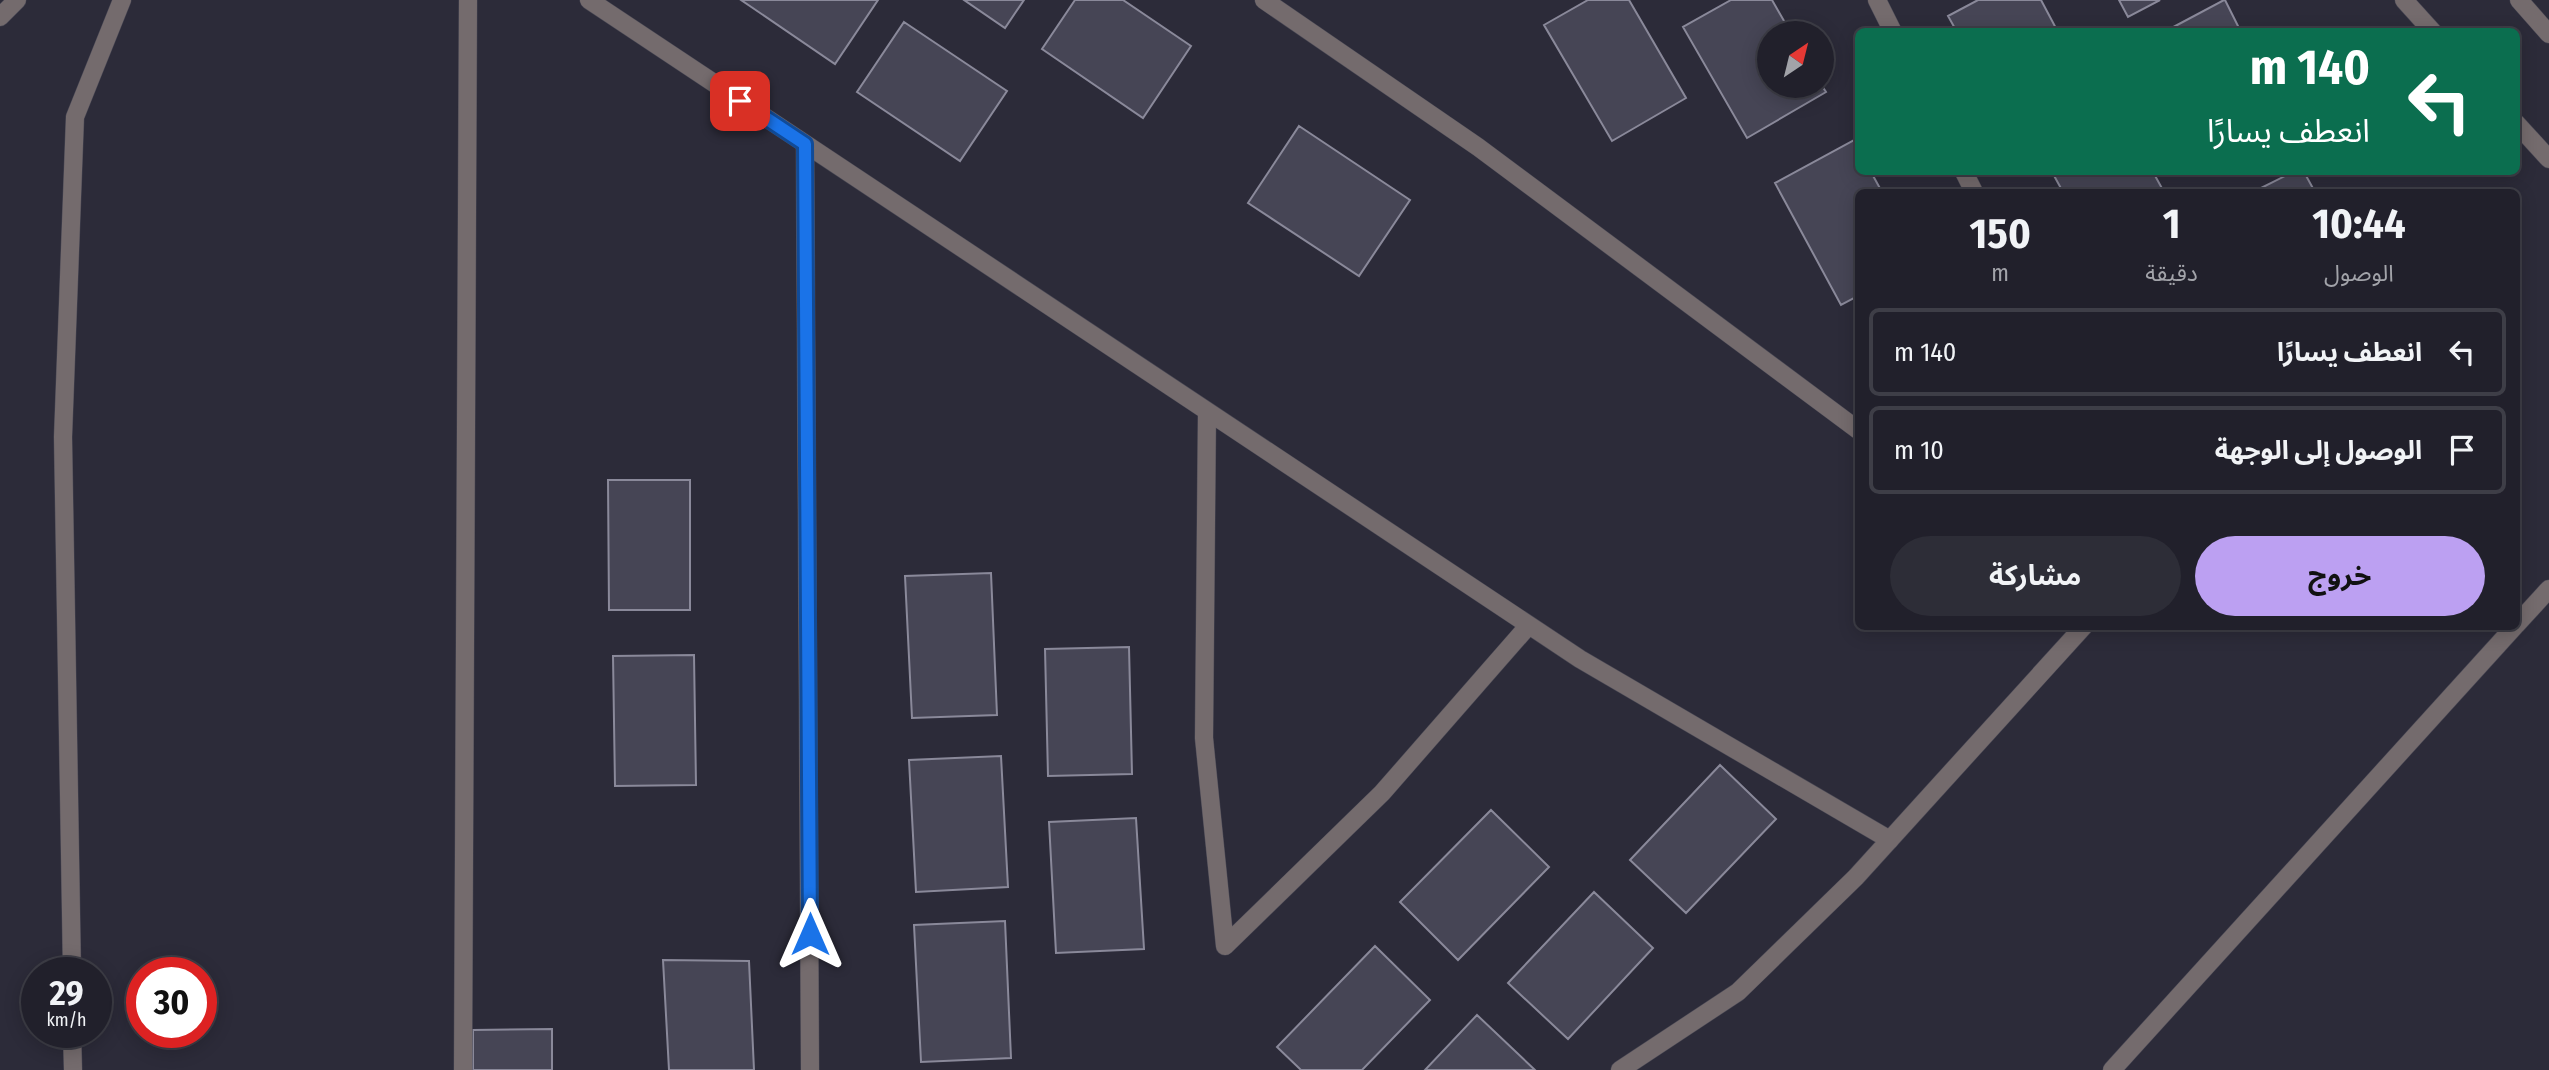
<!DOCTYPE html>
<html lang="ar">
<head>
<meta charset="utf-8">
<style>
  body { margin:0; font-family:"Fira Sans Condensed","Noto Sans Arabic",sans-serif; background:#2d2d37; color:#f1f3f6; direction:rtl; height:100vh; display:flex; flex-direction:column; font-size:26px; white-space:nowrap }
  * { box-sizing:border-box; margin:0 }
  p { font-size:23px; color:#a2a3a9 }
  .icon { flex:none; width:38px; height:38px; fill:none; stroke:currentColor; stroke-width:2; stroke-linecap:round; stroke-linejoin:round }
  .map { position:relative; flex:1; overflow:hidden; direction:ltr }
  .panel { position:absolute; left:1855px; top:189px; width:665px; height:441px; display:flex; flex-direction:column; background:#21202b; border-radius:10px; box-shadow:0 4px 18px #0003,0 0 0 2px #3e3e47; direction:rtl }
  .panel>* { flex:none }
  .guide { position:absolute; left:1855px; top:28px; width:665px; height:147px; border-radius:10px; box-shadow:0 4px 18px #0003,0 0 0 2px #3e3e47; direction:rtl; background:#0b6e4f; color:#fff; overflow:hidden }
  .needle { width:46px; rotate:35deg }
  .fabs { position:absolute; left:1757px; top:21px; display:grid; gap:14px }
  .fabs a { display:grid; place-items:center; width:77px; height:77px; border-radius:50%; background:#21202b; box-shadow:0 4px 18px #0003,0 0 0 2px #3e3e47; font-size:35px }
  .speed { position:absolute; left:21px; top:957px; display:flex; gap:14px; font-size:35px; font-weight:700; text-align:center }
  .speed>* { display:grid; place-content:center; width:91px; height:91px; border-radius:50%; background:#21202b; box-shadow:0 4px 18px #0003,0 0 0 2px #3e3e47; line-height:1 }
  .speed small { font-size:18px; font-weight:400 }
  .speed .limit { border:10px solid #d22; background:#fff; color:#111 }
  .pin { position:absolute; display:grid; place-items:center; width:60px; height:60px; color:#fff; margin:-30px; border-radius:14px; box-shadow:0 4px 10px #0006 }
  .me { position:absolute; width:77px; margin:-38px; rotate:0deg; stroke-linejoin:round; filter:drop-shadow(0 0 5px #0008) }
  .turn { display:flex; align-items:center; gap:24px; height:147px; padding:0 35px; font-size:32px }
  .turn .icon { width:91px; height:91px; stroke-width:2.5 }
  .turn b { display:block; font-size:49px; line-height:60px }
  .eta { display:flex; justify-content:space-evenly; align-items:center; height:119px; text-align:center }
  .eta b { font-size:42px; font-weight:700; line-height:49px }
  .action { display:flex; gap:14px; margin-top:auto; padding:14px 35px }
  .action a { flex:1; height:80px; border-radius:42px; background:#bca0f2; color:#111; font-size:28px; font-weight:700; line-height:80px; text-align:center }
  .action a+a { background:#2d2d37; color:#f1f3f6 }
  ul { padding:0; list-style:none }
  li { display:flex; align-items:center; gap:21px; height:88px; margin:0 14px 10px; padding:0 21px; border:4px solid #3e3e47; border-radius:10px }
  li div { flex:1 }
  li b { display:block; font-size:26px }
  li em { font-style:normal }
  .map>svg:first-child { display:block }
</style>
</head>
<body>
<div class="map">
<svg width="2549" height="1070" viewBox="0 0 2549 1070">
  <rect width="100%" height="100%" fill="#2c2b39"/>
  <path fill="#464555" stroke="#8a899a" stroke-width="2" d="M741,0h137l-43,64z
    M964,0h60l-19,28z
    M1075,0h48l68,46 -48,72 -101,-69z
    M1588,0h41l57,98 -74,43 -68,-116z
    M1731,0h41l19,33h-22v53h53l4,6 -79,46 -64,-111z
    M1978,0h63l17,32h-101l-9,-16z
    M2119,0h41l-32,17z
    M2225,0l16,32h-77l60,-32z
    M904,22l103,69 -47,70 -103,-69z
    M1299,126l111,74 -51,76 -111,-73z
    M1854,140l4,8v24h13l11,20h-24v104l-17,9 -66,-122z
    M2052,172h101l11,20h-101z
    M2293,172h11l11,20h-62z
    M608,480h82v130h-81z
    M991,573l6,142 -85,3 -7,-142z
    M1129,647l3,127 -84,2 -3,-127z
    M694,655l2,130 -81,1 -2,-130z
    M1001,756l7,131 -92,5 -7,-132z
    M1720,765l56,54 -90,94 -56,-53z
    M1491,810l58,57 -91,93 -58,-58z
    M1136,818l8,131 -88,4 -7,-131z
    M1594,892l59,56 -85,91 -60,-56z
    M1005,921l6,137 -90,4 -7,-137z
    M1375,946l55,54 -68,70h-61l-24,-23z
    M663,960l86,1 5,109h-85z
    M1477,1015l58,55h-110z
    M552,1029v41h-79v-40z"/>
  <g fill="none" stroke-linecap="round" stroke-linejoin="round">
    <g stroke="#474653" stroke-width="19">
      <path id="minor" d="M589,0l991,659 310,181
        M1264,0l214,147 380,283
        M1877,0l16,32
        M2404,0l29,32
        M2519,0l30,34
        M0,17l17,-17
        M2516,123l33,36
        M805,144l5,926
        M1964,172l10,20
        M1207,412l-3,326 21,208
        M2516,625l33,-36
        M1225,946l157,-153 147,-168
        M72,973l-9,-536 12,-320 47,-117
        M72,1032l1,38
        M463,1070l5,-1070
        M1620,1070l118,-78 118,-115 228,-251
        M2112,1070l403,-444"/>
    </g>
    <use href="#minor" stroke="#746b6d" stroke-width="18"/>
  </g>
  <g fill="none" stroke-linecap="round" stroke-linejoin="round">
    <g stroke="#114b97" stroke-width="18">
      <path id="route" d="M740,101l65,43 5,790"/>
    </g>
    <use href="#route" stroke="#1a73e8" stroke-width="12"/>
  </g>
</svg>
<div class="fabs">
<a><svg class="needle" viewBox="-14 -14 28 28"><path d="M0-13l5 13h-10z" fill="#e53935"/><path d="M0 13l5-13h-10z" fill="#a2a3a9"/></svg></a>
</div>
<div class="speed"><div>29<small>km/h</small></div><div class="limit">30</div></div>
<div class="pin" style="left:740px;top:101px;background:#d93025"><svg class="icon" aria-label="arrive" viewBox="0 0 24 24"><path d="M6 21V4h12l-3 4 3 4H6"/></svg></div>
<svg class="me" style="left:810px;top:934px" viewBox="-20 -20 40 40"><path d="M0-17L14 15 0 8-14 15z" fill="#1a73e8" stroke="#fff" stroke-width="4"/></svg>
<div class="guide">
<div class="turn"><svg class="icon" aria-label="left" viewBox="0 0 24 24"><path d="M17 20v-9H6M10 6l-5 5 5 5"/></svg><div><b>140 m</b>انعطف يسارًا</div></div>
</div>
<section class="panel">
<div class="eta">
<div><b>10:44</b><p>الوصول</p></div>
<div><b>1</b><p>دقيقة</p></div>
<div><b>150</b><p>m</p></div>
</div>
<ul>
<li><svg class="icon" aria-label="left" viewBox="0 0 24 24"><path d="M17 20v-9H6M10 6l-5 5 5 5"/></svg><div><b>انعطف يسارًا</b></div><em>140 m</em></li>
<li><svg class="icon" aria-label="arrive" viewBox="0 0 24 24"><path d="M6 21V4h12l-3 4 3 4H6"/></svg><div><b>الوصول إلى الوجهة</b></div><em>10 m</em></li>
</ul>
<div class="action"><a>خروج</a><a>مشاركة</a></div>
</section>
</div>
</body>
</html>
